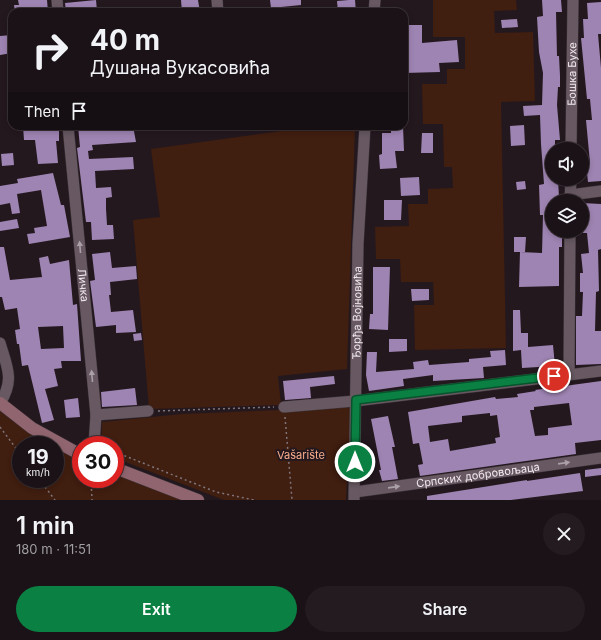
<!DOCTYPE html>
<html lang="en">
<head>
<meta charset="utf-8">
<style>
  body { margin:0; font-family:Inter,sans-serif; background:#241b20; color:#f1f3f6; height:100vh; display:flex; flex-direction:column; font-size:15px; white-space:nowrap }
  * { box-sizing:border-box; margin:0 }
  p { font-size:13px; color:#a09ea1 }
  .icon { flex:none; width:22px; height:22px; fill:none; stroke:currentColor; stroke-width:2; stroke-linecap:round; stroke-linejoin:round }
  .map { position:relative; height:500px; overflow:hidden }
  .side { display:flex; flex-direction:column; background:#1b1217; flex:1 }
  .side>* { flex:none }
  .hud { position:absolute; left:8px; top:8px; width:400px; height:122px; border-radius:12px; box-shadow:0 2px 6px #0003,0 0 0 1px #393236; background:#1b1217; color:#f1f3f6; overflow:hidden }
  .controls { position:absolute; left:545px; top:142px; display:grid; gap:8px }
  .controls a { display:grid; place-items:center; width:44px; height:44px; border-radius:50%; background:#1b1217; box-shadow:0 2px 6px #0003,0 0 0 1px #393236; font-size:20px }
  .speed { position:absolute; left:12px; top:436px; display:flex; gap:8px; font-size:20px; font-weight:700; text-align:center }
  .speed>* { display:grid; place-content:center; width:52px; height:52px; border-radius:50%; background:#1b1217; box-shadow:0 2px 6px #0003,0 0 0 1px #393236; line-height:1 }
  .speed small { font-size:10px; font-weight:400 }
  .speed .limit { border:6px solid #d22; background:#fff; color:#111 }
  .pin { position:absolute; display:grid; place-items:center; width:34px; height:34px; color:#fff; margin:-17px; border:2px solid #fff; border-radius:50%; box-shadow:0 1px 4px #0007 }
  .me { position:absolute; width:44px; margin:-22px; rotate:0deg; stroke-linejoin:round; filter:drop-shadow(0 0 3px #0008) }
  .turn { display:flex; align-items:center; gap:14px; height:84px; padding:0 16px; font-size:18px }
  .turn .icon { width:52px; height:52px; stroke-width:2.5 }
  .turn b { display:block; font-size:28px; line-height:34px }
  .then { display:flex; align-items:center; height:38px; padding:0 16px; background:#0003; gap:8px; font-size:15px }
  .round { display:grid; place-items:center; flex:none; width:42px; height:42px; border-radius:21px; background:#241b20 }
  .headline { display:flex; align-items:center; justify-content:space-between; height:68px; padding:0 16px }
  h1 { font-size:24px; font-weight:600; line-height:30px }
  .primary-button { display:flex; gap:8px; margin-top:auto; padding:8px 16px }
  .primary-button a { flex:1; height:46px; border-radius:24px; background:#0b8043; color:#fff; font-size:16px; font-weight:600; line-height:46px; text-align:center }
  .primary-button a+a { background:#241b20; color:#f1f3f6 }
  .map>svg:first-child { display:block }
</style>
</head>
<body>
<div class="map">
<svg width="601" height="500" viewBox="0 0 601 500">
  <rect width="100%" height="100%" fill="#24181f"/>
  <path fill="#401e10" d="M433,0h83l1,10 -23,1 1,22 38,-1 2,69 -34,1 5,246 -91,2 -1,-45h20l-1,-23h-32l-1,-23h-24l-1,-32 34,-1 -1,-22h20v-15l25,-1 -1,-21h-8l-1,-43h-20l-1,-40h25v-15h18v-32h-32z
    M317,126h38l-8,243 -69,7 3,29 -132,4 -16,-189 27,-3 -9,-68z
    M0,403l53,42h-32v34h34v-33l26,13v20h34v-6l67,27h-182z
    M351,407l-5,93h-122l-109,-42v-13h-14l1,-23 80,-8z"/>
  <path fill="#9e84b2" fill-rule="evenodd" d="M18,0h29l1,12h-33l-1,-7h5z
    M96,0l1,11 -31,1 -1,-9z
    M181,0h17l2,12h-18z
    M270,0h31v5l-30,3z
    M349,0h6l1,12h-18l-1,-11z
    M542,0h19l1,12h-6l1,44h2l1,20v11h-2l-1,18 3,35h-5v9h-3v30h6l1,18h-2v4h-5v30h7v3h3v13h-3v39l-40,1 1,-35 22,1 1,-38h-3l-1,-30 5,-1 -3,-40 -1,-29 -16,1 -1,-10 19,-1 1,-32 -4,-21 -2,-35 6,-1z
    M601,2v32h-3l3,34v113l-13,1 -2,-18 4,-1 -4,-43h6l-2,-21h-3l-6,-61h3l-1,-19h5l-1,-16z
    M517,19l1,8 -16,1 -1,-8z
    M404,25h18v18l35,-3 2,22 -20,1 1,9 -36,1z
    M12,35v18l-12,2v-19z
    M524,125l1,20 -14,1 -1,-20z
    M23,126l36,2v13h-3l2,22 -20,1 -3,-24h-11z
    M78,126h55l3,16 -44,3 1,5 -5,1 1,8 44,-2 1,12 -39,2 1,17 15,-1 1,10 -6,1v11l1,16h6l1,14 -22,1 -1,-18h-5l-9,-74 3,-1z
    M391,126h12l1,25h-9l2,17 -17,1 -1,-14 3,-1v-21h9z
    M422,133h11v20h-12z
    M13,153l1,12 -12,1 -1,-12z
    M53,173l8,32h3l6,32 -41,7 -2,-10 8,-1 -1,-5 13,-2 -6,-36 -24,4 3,19 -8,1 -2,-11 -10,2v-19l18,-3 -1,-4z
    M419,177l1,18 -19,1 -1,-18z
    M525,181l1,8 -9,1 -1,-8z
    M384,200h18l-1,20h-17z
    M582,203l19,1v45l-3,1 1,41 -3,1 -1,39h6v33l-25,1v-49h6l1,-24h-3v-19h3l-2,-19 8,-1 -2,-20h-4z
    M17,219l2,9 -19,3v-9z
    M514,237h12l-1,15h-11z
    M0,247h4l6,33 32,-3 -3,-19 9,-2 2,8 19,-4 4,45 4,-1 4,57h-20l1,7 -8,1 4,17 -13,3 9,31 -12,3 -14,-58 -6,1 -3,-22h-2l-2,-14 5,-1 -3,-21 -12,2 -3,-13h-2zM63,326l1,22 -23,1 -3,-22z
    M110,252l2,16 24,-2 1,13 -27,3 1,13h-2l2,17 22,-2 3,22 -20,1v-8l-20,2 -6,-46 5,-1 -3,-26z
    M373,267h17l-2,63 -19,-1 1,-15h3z
    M411,289h18v11l-17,1z
    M513,310h7l1,23h7v14l25,-2 2,21 -33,2 -1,-18 -8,1z
    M141,333l1,7 -8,1 -1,-7z
    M389,339h18v12l-18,1z
    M505,350l1,15 -23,2 1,11 -51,3v-6l-30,4 1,7 -35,5 -3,-16 1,-23h10l-1,20 38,-3 -1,-7 15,-2 1,5 40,-3v-3l22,-2 -1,-6z
    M334,376l1,8 -25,3 1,11 -26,2 -2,-19z
    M601,381v59l-26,3 1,11 -156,22 -2,-11 5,-1 -4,-21 -6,1 -5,-32 87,-15 1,2 22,-2 -1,-3 19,-3 -1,-1zM569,403l3,22 -24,3v7l-13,1 -5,-26h4v-3zM490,413v3l7,-1 3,22 -5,1 1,5 -46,8 -2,-12 -18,3 -2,-16 34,-4v-6z
    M135,388l2,17 -35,2 -1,-15z
    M78,398l2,19 -14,1 -2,-18z
    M388,416l7,31h-3l6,32 -16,2 -3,-11h2l-10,-51z
    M601,468v7l-16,2v-7z
    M580,473l3,18 -72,9h-84v-4l100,-16v1z"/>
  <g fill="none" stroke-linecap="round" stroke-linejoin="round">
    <g stroke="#3b3237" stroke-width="12">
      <g id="minor">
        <path d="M57,0l1,12"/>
        <path d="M217,0l1,12"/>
        <path d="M374,12l1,-12"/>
        <path id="s1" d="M68,126l28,289 -2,30"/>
        <path id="s2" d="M571,149l2,-149"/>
        <path d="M570,195l31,-4"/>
        <path d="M570,200l1,-21"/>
        <path d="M0,343c7,24 15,37 0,60"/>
        <path d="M569,374l1,-143"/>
        <path d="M284,407l71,-6 246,-30"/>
        <path d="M96,415l52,-4"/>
        <path id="s3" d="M355,492l246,-34"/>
        <path id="s4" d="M354,500l4,-256 7,-118"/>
      </g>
    </g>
    <g stroke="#3b3237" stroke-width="13">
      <path id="secondary" d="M0,403l32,25 49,27
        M115,468l83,32"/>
    </g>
    <path stroke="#80757b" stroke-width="1.5" stroke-dasharray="2 3" stroke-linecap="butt" d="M158,411l116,-4
      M285,417l7,83
      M0,427l21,28
      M115,452l101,40 38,8
      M39,479l16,21
      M91,479l1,21"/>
    <use href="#minor" stroke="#675861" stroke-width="11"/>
    <use href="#secondary" stroke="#90656f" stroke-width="12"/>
  </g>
  <defs><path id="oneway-solid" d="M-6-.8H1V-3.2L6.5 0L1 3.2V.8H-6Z"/></defs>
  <g fill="#aca0a8">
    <use href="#oneway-solid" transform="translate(80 247) rotate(-95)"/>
    <use href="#oneway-solid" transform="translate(92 376) rotate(-95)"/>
    <use href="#oneway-solid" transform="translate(564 463) rotate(-8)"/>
    <use href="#oneway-solid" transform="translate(394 487) rotate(-8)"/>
  </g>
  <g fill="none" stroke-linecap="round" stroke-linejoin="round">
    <g stroke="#07532c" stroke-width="10">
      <path id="route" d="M355,462l1,-62 198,-24"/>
    </g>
    <use href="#route" stroke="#0b8043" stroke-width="7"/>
  </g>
  <g text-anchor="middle" stroke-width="4" stroke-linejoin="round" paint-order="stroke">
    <g font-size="11" fill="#f2e9ee" stroke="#24181f">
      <text dy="4" stroke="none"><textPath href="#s2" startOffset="75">Бошка Бухе</textPath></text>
      <text dy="4" stroke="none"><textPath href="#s1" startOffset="160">Личка</textPath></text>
      <text dy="4" stroke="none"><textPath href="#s4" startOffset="187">Ђорђа Војновића</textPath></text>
      <text dy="4" stroke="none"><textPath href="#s3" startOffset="124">Српских добровољаца</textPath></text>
    </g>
    <g font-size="11" fill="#faad8d" stroke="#24181f">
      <text x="301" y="459">Vašarište</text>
    </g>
  </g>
</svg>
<div class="controls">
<a><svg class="icon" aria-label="sound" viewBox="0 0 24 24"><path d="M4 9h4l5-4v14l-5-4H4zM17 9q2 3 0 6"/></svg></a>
<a><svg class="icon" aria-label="layers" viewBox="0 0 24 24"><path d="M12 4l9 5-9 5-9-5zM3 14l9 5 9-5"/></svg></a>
</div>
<div class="speed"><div>19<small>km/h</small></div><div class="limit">30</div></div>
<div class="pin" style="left:554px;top:376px;background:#d93025"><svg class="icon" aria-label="arrive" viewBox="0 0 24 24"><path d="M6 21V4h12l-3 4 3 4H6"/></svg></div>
<svg class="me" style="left:355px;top:462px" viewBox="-20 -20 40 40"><circle r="17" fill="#0b8043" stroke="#fff" stroke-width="3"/><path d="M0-11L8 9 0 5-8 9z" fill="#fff"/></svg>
<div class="hud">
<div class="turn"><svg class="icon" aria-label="right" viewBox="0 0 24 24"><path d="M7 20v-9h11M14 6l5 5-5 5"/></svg><div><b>40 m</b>Душана Вукасовића</div></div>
<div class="then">Then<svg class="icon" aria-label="arrive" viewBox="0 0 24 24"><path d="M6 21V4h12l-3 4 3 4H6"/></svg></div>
</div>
</div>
<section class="side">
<div class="headline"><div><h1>1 min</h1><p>180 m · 11:51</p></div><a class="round"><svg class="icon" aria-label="close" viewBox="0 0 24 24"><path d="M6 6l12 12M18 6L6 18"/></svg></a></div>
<div class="primary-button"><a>Exit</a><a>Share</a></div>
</section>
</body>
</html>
